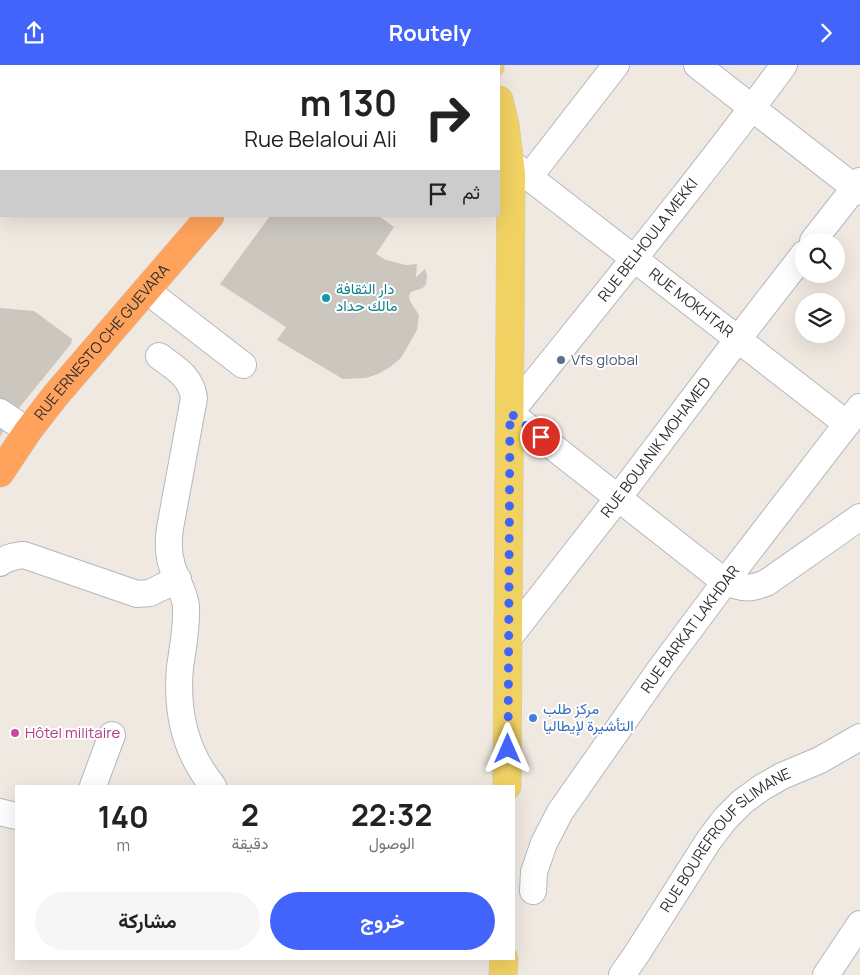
<!DOCTYPE html>
<html lang="ar">
<head>
<meta charset="utf-8">
<style>
  body { margin:0; font-family:Manrope,Vazirmatn,sans-serif; background:#f6f6f6; color:#222; direction:rtl; height:100vh; display:flex; flex-direction:column; font-size:19px; white-space:nowrap }
  * { box-sizing:border-box; margin:0 }
  p { font-size:16px; color:#767676 }
  .icon { flex:none; width:28px; height:28px; fill:none; stroke:currentColor; stroke-width:2; stroke-linecap:round; stroke-linejoin:round }
  .map { position:relative; flex:1; overflow:hidden; direction:ltr }
  .sheet { position:absolute; left:15px; top:720px; width:500px; height:175px; display:flex; flex-direction:column; background:#fff; border-radius:0px; box-shadow:0 5px 20px #0002; direction:rtl }
  .sheet>* { flex:none }
  .banner { position:absolute; left:0px; top:0px; width:500px; height:152px; box-shadow:0 5px 20px #0002; direction:rtl; background:#fff; color:#222; overflow:hidden }
  .controls { position:absolute; left:795px; top:168px; display:grid; gap:10px }
  .controls a { display:grid; place-items:center; width:50px; height:50px; border-radius:50%; background:#fff; box-shadow:0 5px 20px #0002; font-size:25px }
  .pin { position:absolute; display:grid; place-items:center; width:42px; height:42px; color:#fff; margin:-21px; border:2px solid #fff; border-radius:50%; box-shadow:0 1px 5px #0007 }
  .me { position:absolute; width:55px; margin:-28px; rotate:0deg; stroke-linejoin:round; filter:drop-shadow(0 0 4px #0008) }
  .turn { display:flex; align-items:center; gap:18px; height:105px; padding:0 20px; font-size:22px }
  .turn .icon { width:65px; height:65px; stroke-width:2.5 }
  .turn b { display:block; font-size:35px; line-height:42px }
  .then { display:flex; align-items:center; height:48px; padding:0 20px; background:#0003; gap:10px; font-size:19px }
  .eta { display:flex; justify-content:space-evenly; align-items:center; height:85px; text-align:center }
  .eta b { font-size:30px; font-weight:700; line-height:35px }
  .action { display:flex; gap:10px; margin-top:auto; padding:10px 20px }
  .action a { flex:1; height:58px; border-radius:30px; background:#4264fb; color:#fff; font-size:20px; font-weight:700; line-height:58px; text-align:center }
  .action a+a { background:#f6f6f6; color:#222 }
  header { display:flex; justify-content:space-between; align-items:center; height:65px; padding:0 20px; background:#4264fb; color:#fff; font-size:22px; font-weight:700 }
  .map>svg:first-child { display:block }
</style>
</head>
<body>
<header><svg class="icon" aria-label="forward" viewBox="0 0 24 24"><path d="M9 5l7 7-7 7"/></svg>Routely<svg class="icon" aria-label="share" viewBox="0 0 24 24"><path d="M12 15V3M7 8l5-5 5 5M5 13v7h14v-7"/></svg></header>
<div class="map">
<svg width="860" height="910" viewBox="0 0 860 910">
  <rect width="100%" height="100%" fill="#efe9e1"/>
  <path fill="#cbc7bf" d="M270,151h109l15,11 -18,27 10,6 20,5 11,-1 -1,13 9,-8 2,7 -1,8 -2,3 -4,2 -9,3 -2,4 1,5 9,14 -2,15 -16,28 -11,9 -12,7 -12,4 -23,1 -66,-39 9,-13 -66,-43z
    M0,243l34,3 38,28 -1,5 -61,75 -10,18z"/>
  <g fill="none" stroke-linecap="round" stroke-linejoin="round">
    <g stroke="#b4b7c1" stroke-width="28">
      <g id="minor">
        <path d="M697,0l163,127"/>
        <path d="M784,0c-88,119 -182,233 -274,348l215,169c17,6 23,8 41,1l94,-66"/>
        <path d="M254,1l2,-1"/>
        <path id="s1" d="M511,98l336,261"/>
        <path d="M529,112l87,-112"/>
        <path d="M0,122h1"/>
        <path d="M813,176l47,-60"/>
        <path d="M146,225l97,75"/>
        <path d="M159,291c16,12 32,20 35,42l-24,130c-2,13 -2,25 2,38 4,14 12,25 14,40 1,21 -3,41 -6,61 -4,44 5,85 33,119"/>
        <path d="M0,347l28,19"/>
        <path d="M0,498c7,-6 15,-7 24,-8l113,39 13,-1 28,-14"/>
        <path id="s2" d="M508,574l110,-141 120,-159 66,-85"/>
        <path d="M93,721l19,-51"/>
        <path d="M0,747l16,4"/>
        <path id="s3" d="M533,826l1,-19 10,-29 16,-31 101,-144 64,-86 135,-175"/>
        <path id="s4" d="M622,910l14,-20 73,-115 16,-21 17,-17 19,-14 21,-12 38,-16 40,-23"/>
        <path d="M826,910l34,-51"/>
      </g>
    </g>
    <g stroke="#c9c9c9" stroke-width="29">
      <path id="major" d="M465,0l1,1
        M490,0v1
        M499,35l6,25 6,49 -4,612
        M503,910l1,-16"/>
    </g>
    <g stroke="#c9c9c9" stroke-width="29">
      <g id="highway">
        <path d="M338,1l2,-1"/>
        <path id="s5" d="M0,408l28,-42 27,-35 155,-180"/>
      </g>
    </g>
    <use href="#minor" stroke="#fff" stroke-width="26"/>
    <use href="#major" stroke="#f2d163" stroke-width="28"/>
    <use href="#highway" stroke="#ffa35c" stroke-width="28"/>
  </g>
  <g fill="none" stroke-linecap="round" stroke-linejoin="round">
    <path stroke="#4264fb" stroke-width="9" stroke-dasharray="0 16.2" d="M508,684l2,-336 31,24"/>
  </g>
  <circle fill="#0f9aa8" stroke="#fff" stroke-width="2" cx="326" cy="233" r="5"/>
  <circle fill="#5c6f8a" stroke="#fff" stroke-width="2" cx="561" cy="295" r="5"/>
  <circle fill="#3f7fe0" stroke="#fff" stroke-width="2" cx="533" cy="653" r="5"/>
  <circle fill="#d1479c" stroke="#fff" stroke-width="2" cx="15" cy="668" r="5"/>
  <g text-anchor="middle" stroke-width="4" stroke-linejoin="round" paint-order="stroke">
    <g font-size="15" fill="#2e2e2e" stroke="#fff">
      <text transform="translate(648 175) rotate(-52)" y="5">RUE BELHOULA MEKKI</text>
      <text dy="5" stroke="none"><textPath href="#s1" startOffset="228">RUE MOKHTAR</textPath></text>
      <text dy="5" stroke="none"><textPath href="#s5" startOffset="166">RUE ERNESTO CHE GUEVARA</textPath></text>
      <text dy="5" stroke="none"><textPath href="#s2" startOffset="242">RUE BOUANIK MOHAMED</textPath></text>
      <text dy="5" stroke="none"><textPath href="#s3" startOffset="309">RUE BARKAT LAKHDAR</textPath></text>
      <text dy="5" stroke="none"><textPath href="#s4" startOffset="172">RUE BOUREFROUF SLIMANE</textPath></text>
    </g>
    <g font-size="15" fill="#0d838f" stroke="#fff" text-anchor="start">
      <text x="336" y="229">دار الثقافة<tspan x="336" dy="17">مالك حداد</tspan></text>
    </g>
    <g font-size="15" fill="#4e5e75" stroke="#fff" text-anchor="start">
      <text x="571" y="300">Vfs global</text>
    </g>
    <g font-size="15" fill="#366cbe" stroke="#fff" text-anchor="start">
      <text x="543" y="649">مركز طلب<tspan x="543" dy="17">التأشيرة لإيطاليا</tspan></text>
    </g>
    <g font-size="15" fill="#b23c85" stroke="#fff" text-anchor="start">
      <text x="25" y="673">Hôtel militaire</text>
    </g>
  </g>
</svg>
<div class="controls">
<a><svg class="icon" aria-label="search" viewBox="0 0 24 24"><circle cx="10" cy="10" r="6"/><path d="M15 15l6 6"/></svg></a>
<a><svg class="icon" aria-label="layers" viewBox="0 0 24 24"><path d="M12 4l9 5-9 5-9-5zM3 14l9 5 9-5"/></svg></a>
</div>
<div class="pin" style="left:541px;top:372px;background:#d93025"><svg class="icon" aria-label="arrive" viewBox="0 0 24 24"><path d="M6 21V4h12l-3 4 3 4H6"/></svg></div>
<svg class="me" style="left:508px;top:684px" viewBox="-20 -20 40 40"><path d="M0-17L14 15 0 8-14 15z" fill="#4264fb" stroke="#fff" stroke-width="4"/></svg>
<div class="banner">
<div class="turn"><svg class="icon" aria-label="right" viewBox="0 0 24 24"><path d="M7 20v-9h11M14 6l5 5-5 5"/></svg><div><b>130 m</b>Rue Belaloui Ali</div></div>
<div class="then">ثم<svg class="icon" aria-label="arrive" viewBox="0 0 24 24"><path d="M6 21V4h12l-3 4 3 4H6"/></svg></div>
</div>
<section class="sheet">
<div class="eta">
<div><b>22:32</b><p>الوصول</p></div>
<div><b>2</b><p>دقيقة</p></div>
<div><b>140</b><p>m</p></div>
</div>
<div class="action"><a>خروج</a><a>مشاركة</a></div>
</section>
</div>
</body>
</html>
